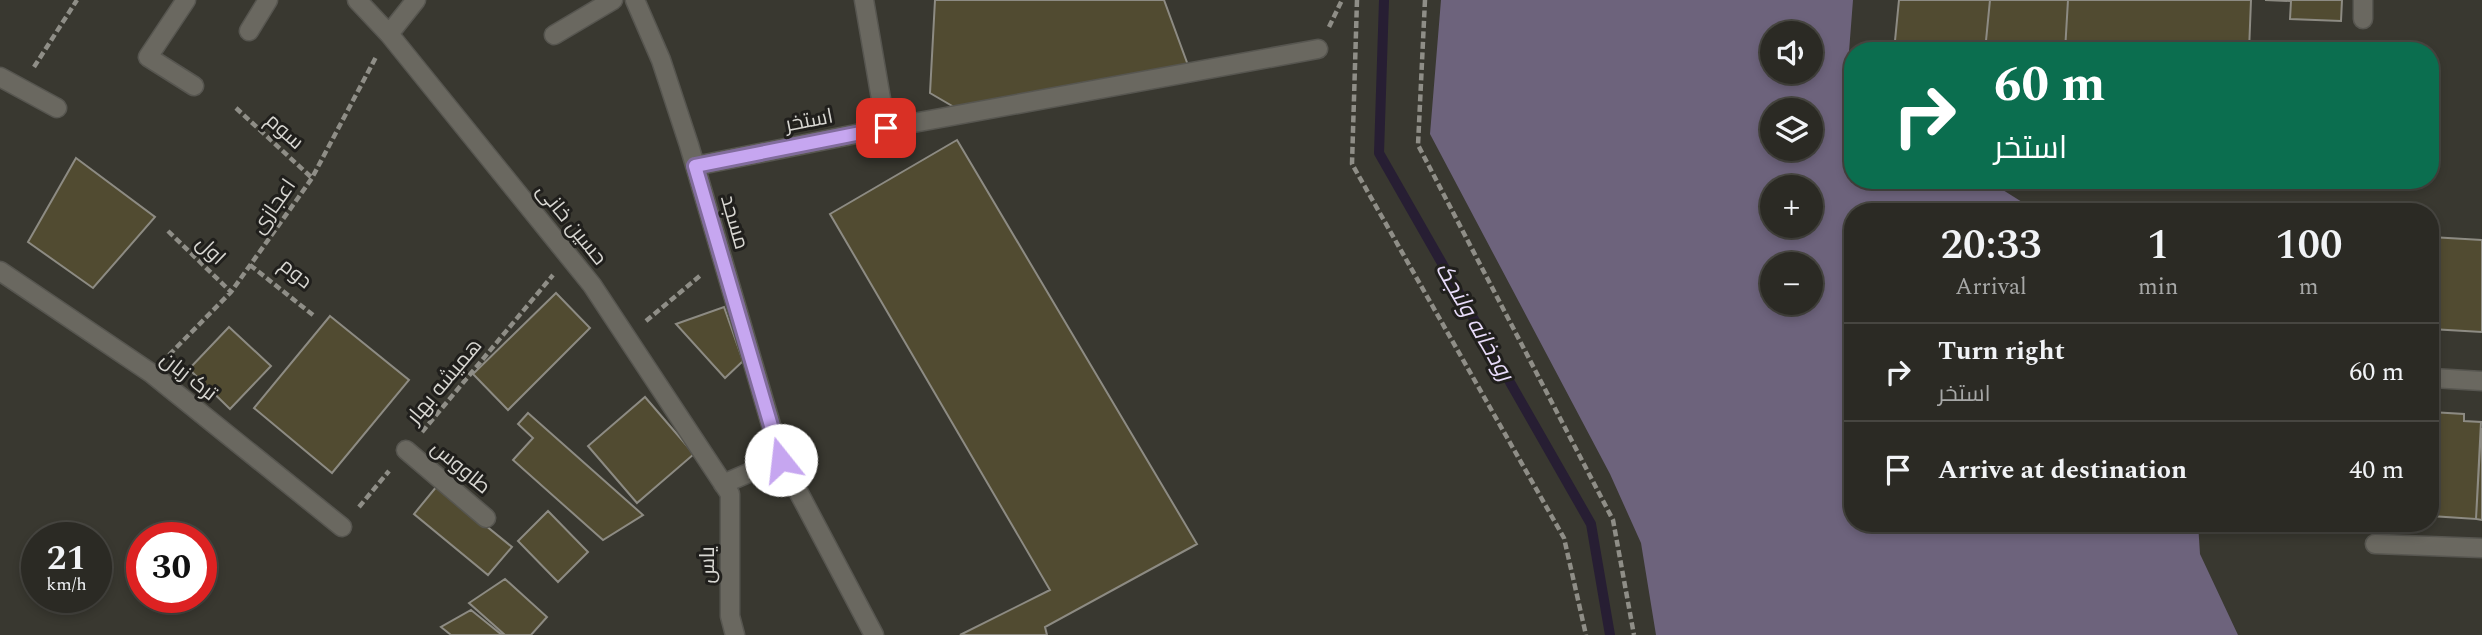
<!DOCTYPE html>
<html lang="en">
<head>
<meta charset="utf-8">
<style>
  body { margin:0; font-family:Spectral,Cairo,serif; background:#33322c; color:#f1f3f6; height:100vh; display:flex; flex-direction:column; font-size:26px; white-space:nowrap }
  * { box-sizing:border-box; margin:0 }
  p { font-size:23px; color:#a6a7a6 }
  .icon { flex:none; width:38px; height:38px; fill:none; stroke:currentColor; stroke-width:2; stroke-linecap:round; stroke-linejoin:round }
  .map { position:relative; flex:1; overflow:hidden }
  .sheet { position:absolute; left:1844px; top:203px; width:595px; height:329px; display:flex; flex-direction:column; background:#2b2a24; border-radius:28px; box-shadow:0 4px 10px #0003,0 0 0 2px #474641 }
  .sheet>* { flex:none }
  .hud { position:absolute; left:1844px; top:42px; width:595px; height:147px; border-radius:28px; box-shadow:0 4px 10px #0003,0 0 0 2px #474641; background:#0b6e4f; color:#fff; overflow:hidden }
  .tools { position:absolute; left:1760px; top:21px; display:grid; gap:14px }
  .tools a { display:grid; place-items:center; width:63px; height:63px; border-radius:50%; background:#2b2a24; box-shadow:0 4px 10px #0003,0 0 0 2px #474641; font-size:35px }
  .speed { position:absolute; left:21px; top:522px; display:flex; gap:14px; font-size:35px; font-weight:700; text-align:center }
  .speed>* { display:grid; place-content:center; width:91px; height:91px; border-radius:50%; background:#2b2a24; box-shadow:0 4px 10px #0003,0 0 0 2px #474641; line-height:1 }
  .speed small { font-size:18px; font-weight:400 }
  .speed .limit { border:10px solid #d22; background:#fff; color:#111 }
  .pin { position:absolute; display:grid; place-items:center; width:60px; height:60px; color:#fff; margin:-30px; border-radius:14px; box-shadow:0 4px 10px #0006 }
  .me { position:absolute; width:77px; margin:-38px; rotate:344deg; stroke-linejoin:round; filter:drop-shadow(0 0 5px #0008) }
  .turn { display:flex; align-items:center; gap:24px; height:147px; padding:0 35px; font-size:32px }
  .turn .icon { width:91px; height:91px; stroke-width:2.5 }
  .turn b { display:block; font-size:49px; line-height:60px }
  .eta { display:flex; justify-content:space-evenly; align-items:center; height:119px; text-align:center }
  .eta b { font-size:42px; font-weight:600; line-height:49px }
  ul { padding:0; list-style:none }
  li { display:flex; align-items:center; gap:21px; height:98px; padding:0 35px; border-top:2px solid #474641 }
  li div { flex:1 }
  li b { display:block; font-size:26px }
  li em { font-style:normal }
  .map>svg:first-child { display:block }
</style>
</head>
<body>
<div class="map">
<svg width="2482" height="635" viewBox="0 0 2482 635">
  <rect width="100%" height="100%" fill="#393830"/>
  <path fill="#6d637c" fill-rule="evenodd" d="M1441,0h412l-11,142 11,3v35h134l51,32h-185v311h345l2,31 38,81h-582l-15,-92 -31,-69 -180,-340zM1773,33h38v39h-38zM1773,110h38v39h-38zM1773,187h38v39h-38zM1773,264h38v39h-38z"/>
  <g fill="none" stroke-linecap="round" stroke-linejoin="round">
    <path stroke="#271e33" stroke-width="10" d="M1384,0l-5,153 212,371 19,111"/>
  </g>
  <path fill="#514b31" stroke="#8d8b83" stroke-width="2" d="M935,0h229l25,68 -235,39 -24,-14z
    M1899,0h91l-5,51h-91z
    M1990,0h78l-3,51h-80z
    M2068,0h183l-2,51h-184z
    M2265,0h77l-1,21 -51,-2 1,-18z
    M957,140l240,404 -152,83 2,8h-87l90,-45 -220,-376z
    M76,158l79,59 -62,71 -65,-46z
    M2328,180h84v6z
    M2431,237l51,3v92l-51,-3z
    M556,293l34,35 -82,82 -35,-36z
    M724,307l19,54 -18,17 -49,-54z
    M330,316l79,64 -77,93 -78,-65z
    M229,327l42,39 -41,43 -41,-40z
    M645,397l49,57 -57,49 -49,-57z
    M2431,412l33,2v7l17,1 -5,97 -45,-3z
    M528,413l115,102 -40,25 -90,-80 20,-22 -15,-14z
    M2481,429h1v91l-6,-1z
    M437,486l75,61 -24,28 -74,-61z
    M548,511l40,41 -30,30 -40,-41z
    M505,579l42,38 -16,18h-26l-36,-32z
    M471,610l31,25h-51l-10,-8z"/>
  <g fill="none" stroke-linecap="round" stroke-linejoin="round">
    <g stroke="#575650" stroke-width="21">
      <path id="service" d="M886,128l432,-79
        M2375,544l107,4"/>
    </g>
    <g stroke="#575650" stroke-width="21">
      <path id="minor" d="M186,0l-38,57 46,29
        M357,0l32,34 203,251 138,209v122l5,19
        M635,0l26,60 28,85 92,314 93,176
        M2363,19v-19
        M249,31l19,-31
        M389,34l27,-34
        M554,35l59,-35
        M0,77l57,31
        M695,166l191,-38 -22,-128
        M0,271l151,102 191,154
        M2433,378l49,3
        M406,450l80,68
        M723,484l58,-25"/>
    </g>
    <path stroke="#8f8e87" stroke-width="4.5" stroke-dasharray="7 3.5" stroke-linecap="butt" d="M1357,0l-5,164 212,374 22,97
      M1425,0l-7,145 195,375 21,115
      M1329,27l13,-27
      M34,67l43,-67
      M236,108l76,70
      M168,231l63,61
      M250,265l63,50
      M646,321l55,-46
      M169,355l62,-63 67,-94 14,-20 64,-121
      M422,432l131,-157
      M359,507l30,-36"/>
    <use href="#service" stroke="#6a6860" stroke-width="18"/>
    <use href="#minor" stroke="#6a6860" stroke-width="18"/>
  </g>
  <g fill="none" stroke-linecap="round" stroke-linejoin="round">
    <g stroke="#816c9c" stroke-width="18">
      <path id="route" d="M781,460l-86,-294 191,-38"/>
    </g>
    <use href="#route" stroke="#c6a6f0" stroke-width="12"/>
  </g>
  <g text-anchor="middle" stroke-width="6" stroke-linejoin="round" paint-order="stroke">
    <g font-size="21" fill="#d7d6d1" stroke="#201f1c">
      <text transform="translate(809 120) rotate(-11)" y="7">استخر</text>
      <text transform="translate(285 131) rotate(42)" y="7">سوم</text>
      <text transform="translate(273 206) rotate(-55)" y="7">اعجازی</text>
      <text transform="translate(735 222) rotate(74)" y="7">مسجد</text>
      <text transform="translate(572 224) rotate(51)" y="7">حسین خانی</text>
      <text transform="translate(211 250) rotate(44)" y="7">اول</text>
      <text transform="translate(296 273) rotate(39)" y="7">دوم</text>
      <text transform="translate(189 376) rotate(38)" y="7">ترک زبان</text>
      <text transform="translate(444 381) rotate(-50)" y="7">همیشه بهار</text>
      <text transform="translate(461 467) rotate(40)" y="7">طاووس</text>
      <text transform="translate(707 565) rotate(-90)" y="7">یاس</text>
    </g>
    <g font-size="23" font-style="italic" fill="#e8dcfa" stroke="#201f1c">
      <text transform="translate(1475 321) rotate(60)" y="8">رودخانه ولنجک</text>
    </g>
  </g>
</svg>
<div class="tools">
<a><svg class="icon" aria-label="sound" viewBox="0 0 24 24"><path d="M4 9h4l5-4v14l-5-4H4zM17 9q2 3 0 6"/></svg></a>
<a><svg class="icon" aria-label="layers" viewBox="0 0 24 24"><path d="M12 4l9 5-9 5-9-5zM3 14l9 5 9-5"/></svg></a>
<a>+</a>
<a>−</a>
</div>
<div class="speed"><div>21<small>km/h</small></div><div class="limit">30</div></div>
<div class="pin" style="left:886px;top:128px;background:#d93025"><svg class="icon" aria-label="arrive" viewBox="0 0 24 24"><path d="M6 21V4h12l-3 4 3 4H6"/></svg></div>
<svg class="me" style="left:781px;top:460px" viewBox="-20 -20 40 40"><circle r="19" fill="#fff"/><path d="M0-13L10 11 0 6-10 11z" fill="#c6a6f0"/></svg>
<div class="hud">
<div class="turn"><svg class="icon" aria-label="right" viewBox="0 0 24 24"><path d="M7 20v-9h11M14 6l5 5-5 5"/></svg><div><b>60 m</b>استخر</div></div>
</div>
<section class="sheet">
<div class="eta">
<div><b>20:33</b><p>Arrival</p></div>
<div><b>1</b><p>min</p></div>
<div><b>100</b><p>m</p></div>
</div>
<ul>
<li><svg class="icon" aria-label="right" viewBox="0 0 24 24"><path d="M7 20v-9h11M14 6l5 5-5 5"/></svg><div><b>Turn right</b><p>استخر</p></div><em>60 m</em></li>
<li><svg class="icon" aria-label="arrive" viewBox="0 0 24 24"><path d="M6 21V4h12l-3 4 3 4H6"/></svg><div><b>Arrive at destination</b></div><em>40 m</em></li>
</ul>
</section>
</div>
</body>
</html>
